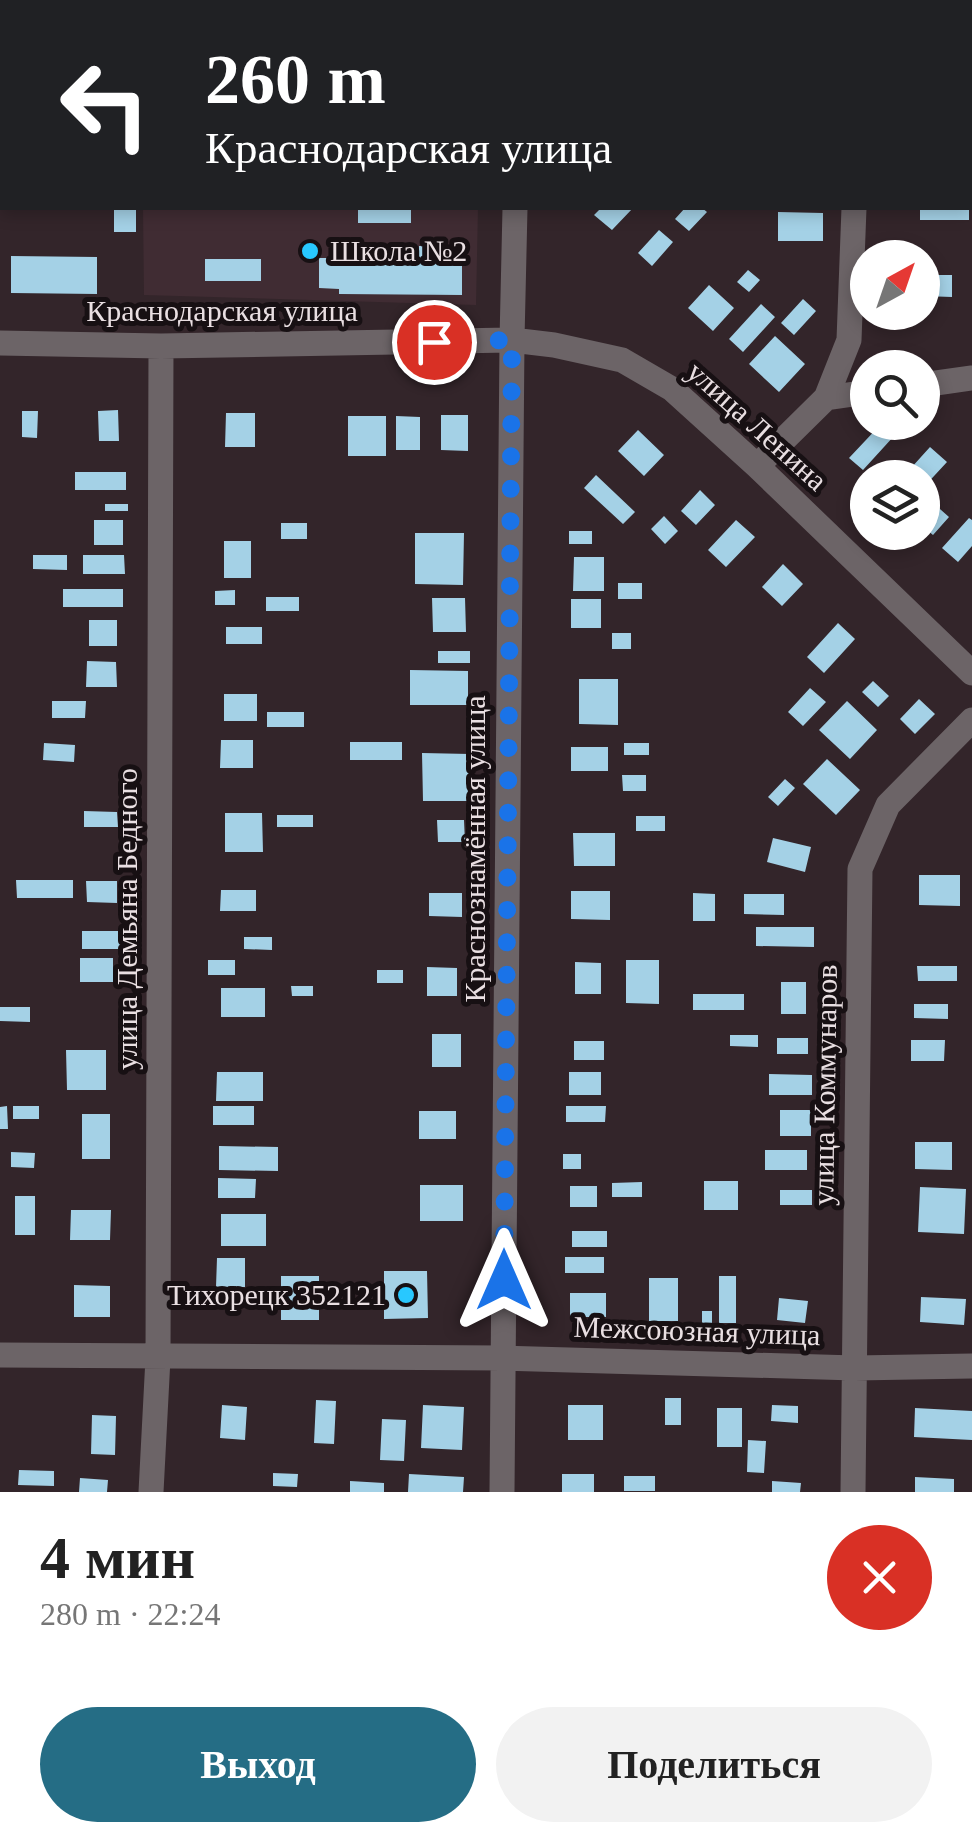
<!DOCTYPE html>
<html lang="ru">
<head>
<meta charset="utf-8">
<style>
  body { margin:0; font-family:Georgia,serif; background:#f2f2f2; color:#222; height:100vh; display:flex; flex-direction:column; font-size:38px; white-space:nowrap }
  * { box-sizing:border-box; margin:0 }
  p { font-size:32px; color:#767676 }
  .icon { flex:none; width:55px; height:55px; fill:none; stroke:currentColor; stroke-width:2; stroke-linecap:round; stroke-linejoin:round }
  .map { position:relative; height:1492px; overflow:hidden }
  .side { display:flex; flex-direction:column; background:#fff; flex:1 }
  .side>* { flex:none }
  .banner { position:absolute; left:0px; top:0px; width:972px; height:210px; box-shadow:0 5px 15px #0003; background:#202124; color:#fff; overflow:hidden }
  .needle { width:65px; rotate:40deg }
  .tools { position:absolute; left:850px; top:240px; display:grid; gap:20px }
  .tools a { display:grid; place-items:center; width:90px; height:90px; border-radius:50%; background:#fff; box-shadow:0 5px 15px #0003; font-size:50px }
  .pin { position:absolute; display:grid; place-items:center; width:85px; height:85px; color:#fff; margin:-42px; border:5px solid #fff; border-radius:50%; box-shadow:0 2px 10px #0007 }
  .me { position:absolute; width:110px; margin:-55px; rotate:0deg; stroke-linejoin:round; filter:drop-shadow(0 0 8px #0008) }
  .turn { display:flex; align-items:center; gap:35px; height:210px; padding:0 40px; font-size:45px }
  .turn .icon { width:130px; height:130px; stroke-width:2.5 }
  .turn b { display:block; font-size:70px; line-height:85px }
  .round { display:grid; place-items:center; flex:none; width:105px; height:105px; border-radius:52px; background:#f2f2f2 }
  .headline { display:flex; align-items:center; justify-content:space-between; height:170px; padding:0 40px }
  h1 { font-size:60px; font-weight:600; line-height:75px }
  .action { display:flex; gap:20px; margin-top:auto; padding:20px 40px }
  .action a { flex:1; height:115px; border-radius:60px; background:#256d85; color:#fff; font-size:40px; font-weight:600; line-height:115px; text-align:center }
  .action a+a { background:#f2f2f2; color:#222 }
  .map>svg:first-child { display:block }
</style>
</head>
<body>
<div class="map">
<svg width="972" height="1492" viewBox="0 0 972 1492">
  <rect width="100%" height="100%" fill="#33252a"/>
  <path fill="#402c33" d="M140,0h341v2h-341z
    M143,208h335l-2,97 -332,-10z"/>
  <path fill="#a4d1e6" d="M114,208h22v24h-22z
    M358,208h53v15h-53z
    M601,208h32l-21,22 -18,-15z
    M685,208h17l5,4 -18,19 -14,-12z
    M920,208h49v12h-49z
    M778,212l45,1v28h-45z
    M659,230l14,12 -21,24 -14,-13z
    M419,246h13v8h30v41l-123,-1v-5l-20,-1v-30h20v-2h43l1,-9h25v8h11z
    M11,256l86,1v37l-86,-1z
    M205,259h56v22h-56z
    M748,270l12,10 -11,12 -12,-10z
    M923,275h29v22l-29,-1z
    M709,285l25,23 -21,23 -25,-23z
    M803,299l13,12 -22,24 -13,-12z
    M761,304l14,13 -32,35 -14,-13z
    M775,336l30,28 -26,28 -30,-28z
    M118,410l1,31h-20l-1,-30z
    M22,411h16l-1,27 -15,-1z
    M226,413h29v34h-30z
    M441,415h27v36l-27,-1z
    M348,416h38v40h-38z
    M396,416l24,1v33h-24z
    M881,424l13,12 -31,34 -14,-12z
    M638,430l26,25 -20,21 -26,-25z
    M930,447l17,15 -25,27v-11h-20z
    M75,472h51v18h-51z
    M596,475l39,37 -12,12 -39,-36z
    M700,490l15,15 -19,20 -15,-14z
    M932,502l17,15 -16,18 -11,-9v-13z
    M105,504h23v7h-23z
    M664,516l14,15 -13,13 -14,-15z
    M969,518l3,2v26l-14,16 -16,-14z
    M94,520h29v25h-29z
    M736,520l19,17 -29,30 -18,-17z
    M281,523h26v16h-26z
    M569,531h23v13h-23z
    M415,533h49l-1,52 -48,-1z
    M224,541h27v37h-27z
    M33,555h34v15l-34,-1z
    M83,555h41l1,19h-42z
    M574,557h30v34h-31z
    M783,564l20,20 -21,22 -20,-19z
    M618,583h24v16h-24z
    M63,589h60v18h-60z
    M235,590v15h-20v-14z
    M266,597h33v14h-33z
    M432,598h33l1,34h-33z
    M571,599h30v29h-30z
    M89,620h28v26h-28z
    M838,623l17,16 -31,34 -17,-16z
    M226,627h36v17h-36z
    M612,633h19v16h-19z
    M438,651h32v12h-32z
    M87,661l29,1 1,25h-31z
    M410,670l58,1v34h-58z
    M579,679h39v46l-39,-1z
    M873,681l16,15 -11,11 -16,-15z
    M810,688l16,14 -23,24 -15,-14z
    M224,694h33v27h-33z
    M919,699l16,15 -20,20 -15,-15z
    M52,701h34l-1,17h-33z
    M847,701l30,29 -27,29 -31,-29z
    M267,712h37v15h-37z
    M221,740h32v28h-33z
    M350,742h52v18h-52z
    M44,743l31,2 -1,17 -31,-2z
    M624,743h25v12h-25z
    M571,747h37v24h-37z
    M422,753l48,1v47h-47z
    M827,759l33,31 -24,25 -33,-31z
    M622,775h24v16h-23z
    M785,779l10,9 -17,18 -10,-9z
    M84,811l33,1 1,15h-34z
    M225,813h37l1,39h-38z
    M277,815h36v12h-36z
    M636,816h29v15h-29z
    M437,820h27l1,22h-27z
    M573,833h42v33h-41z
    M773,838l38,9 -6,25 -38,-10z
    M919,875h41v31l-41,-1z
    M16,880h57v18h-56z
    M86,881h31v22l-30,-1z
    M221,890h35v21h-36z
    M571,891h39v29l-39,-1z
    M429,893h33v24l-33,-1z
    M693,893l22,1v27h-22z
    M744,894h40v21l-40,-1z
    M756,927h58v20l-58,-1z
    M82,931h42l-1,18h-41z
    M244,937h28v13l-28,-1z
    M80,958h33v24h-33z
    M208,960h27v15h-27z
    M626,960h33v44l-33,-1z
    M575,962l26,1v31h-26z
    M917,966h40v15h-39z
    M427,967l30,1v28h-30z
    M377,970h26v13h-26z
    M781,982h25v32h-25z
    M291,986h22v10h-21z
    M221,988h44v29h-44z
    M693,994h51v16h-51z
    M914,1004h34v15l-34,-1z
    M0,1007h30v15l-30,-1z
    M432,1034h29v33h-29z
    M730,1035h28v12l-28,-1z
    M777,1038h31v16h-31z
    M911,1040h34l-1,21h-33z
    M574,1041h30v19h-30z
    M66,1050h40v40h-39z
    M217,1072h46v29h-47z
    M569,1072h32v23h-32z
    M769,1074l43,1v20h-43z
    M7,1106l1,23h-8v-22z
    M13,1106h26v13h-26z
    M213,1106h41v19h-41z
    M566,1106h40l-1,16h-39z
    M780,1110h31v26h-31z
    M419,1111h37v28h-37z
    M82,1114h28v45h-28z
    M915,1142h37v28l-37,-1z
    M219,1146l59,1v24l-59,-1z
    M765,1150h42v20h-42z
    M11,1152l24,1 -1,15 -23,-1z
    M563,1154h18v15h-18z
    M218,1178l38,1 -1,19h-37z
    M704,1181h34v29h-34z
    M642,1182v15h-30v-14z
    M420,1185h43v36h-43z
    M570,1186h27v21h-27z
    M920,1187l46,2 -2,45 -46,-2z
    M780,1190h32v15h-32z
    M15,1196h20v39h-20z
    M71,1210h40l-1,30h-40z
    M221,1214h45v32h-45z
    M572,1231h35v16h-35z
    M565,1257h39v16h-39z
    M217,1258h28v29h-29z
    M384,1271h43l1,47 -44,1z
    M281,1276h38v44h-38z
    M719,1276h17v47h-17z
    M649,1278h29v43h-29z
    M74,1285l36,1v31h-36z
    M570,1293h36v24h-36z
    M921,1297l45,2 -2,26 -44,-3z
    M779,1298l29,3 -3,22 -28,-3z
    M702,1311h10v17l-10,-1z
    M665,1398h16v27h-16z
    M316,1400l20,1 -2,43 -20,-1z
    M222,1405l25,2 -2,33 -25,-2z
    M423,1405l41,2 -2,43 -41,-2z
    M568,1405h35v35h-35z
    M772,1405l26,1v17l-27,-2z
    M717,1408h25v39h-25z
    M915,1408l57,3v29l-58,-3z
    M92,1415l24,1 -1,39 -24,-1z
    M382,1419l24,1 -2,41 -24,-1z
    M748,1440l18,1 -2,32 -17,-1z
    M19,1470l35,1v15l-36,-1z
    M273,1473l25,1 -1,13 -24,-1z
    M409,1474l55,3 -1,15h-55z
    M562,1474h32v18h-32z
    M624,1476h31v15h-31z
    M915,1477l39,2v13h-39z
    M80,1478l28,2 -1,12h-28z
    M350,1481l34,2v9h-34z
    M772,1481l29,2 -1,9h-28z"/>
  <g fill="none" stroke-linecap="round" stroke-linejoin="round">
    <path stroke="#6c6467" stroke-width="25" d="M521,2v-2
      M862,2v-2
      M0,343l161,3 351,-6 42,5 68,15 50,29 85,77 215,207
      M922,385l50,-7
      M826,398l42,-6
      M757,466l69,-68 23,-58 5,-132
      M0,1355l503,3 352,10 117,-2
      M151,1492l7,-134 3,-1012
      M502,1492l10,-1152 3,-132
      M853,1492l7,-623 28,-64 84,-85"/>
  </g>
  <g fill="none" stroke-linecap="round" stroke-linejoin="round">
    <path stroke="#1a73e8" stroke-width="18" stroke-dasharray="0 32.4" d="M434,342l78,-2 -8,940"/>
  </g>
  <g fill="#28c8ff" stroke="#171013" stroke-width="4">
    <circle cx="310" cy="251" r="10"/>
    <circle cx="406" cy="1295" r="10"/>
  </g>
  <g text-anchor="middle" stroke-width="10" stroke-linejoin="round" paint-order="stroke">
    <g font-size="30" fill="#e9dfe2" stroke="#171013" text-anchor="start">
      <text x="330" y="261">Школа №2</text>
      <text x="386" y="1305" text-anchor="end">Тихорецк 352121</text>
    </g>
    <g font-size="30" fill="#e9dfe2" stroke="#171013">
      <text x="222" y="321">Краснодарская улица</text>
      <text transform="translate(757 426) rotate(42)" y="10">улица Ленина</text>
      <text transform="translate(475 849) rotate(-90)" y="10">Краснознамённая улица</text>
      <text transform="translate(127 919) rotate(-90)" y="10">улица Демьяна Бедного</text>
      <text transform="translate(825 1085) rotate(-89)" y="10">улица Коммунаров</text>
      <text transform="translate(697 1331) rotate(2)" y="10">Межсоюзная улица</text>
    </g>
  </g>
</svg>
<div class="tools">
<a><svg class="needle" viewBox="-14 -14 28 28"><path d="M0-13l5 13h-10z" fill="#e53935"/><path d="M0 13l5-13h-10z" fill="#767676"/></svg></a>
<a><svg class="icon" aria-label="search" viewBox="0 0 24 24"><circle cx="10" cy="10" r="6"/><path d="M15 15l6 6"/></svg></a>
<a><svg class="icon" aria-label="layers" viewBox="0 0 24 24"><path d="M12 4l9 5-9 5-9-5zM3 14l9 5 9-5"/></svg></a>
</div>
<div class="pin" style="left:434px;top:342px;background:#d93025"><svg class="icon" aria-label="arrive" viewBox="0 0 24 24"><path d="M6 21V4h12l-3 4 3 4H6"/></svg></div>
<svg class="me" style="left:504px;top:1280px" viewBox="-20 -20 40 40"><path d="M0-17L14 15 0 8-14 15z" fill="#1a73e8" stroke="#fff" stroke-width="4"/></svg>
<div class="banner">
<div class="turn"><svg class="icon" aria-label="left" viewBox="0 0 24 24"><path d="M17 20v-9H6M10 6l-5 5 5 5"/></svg><div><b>260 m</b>Краснодарская улица</div></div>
</div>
</div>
<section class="side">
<div class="headline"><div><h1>4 мин</h1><p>280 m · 22:24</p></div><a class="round" style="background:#d93025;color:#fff"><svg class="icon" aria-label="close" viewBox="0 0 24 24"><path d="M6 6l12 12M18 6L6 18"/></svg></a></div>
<div class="action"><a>Выход</a><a>Поделиться</a></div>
</section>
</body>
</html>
